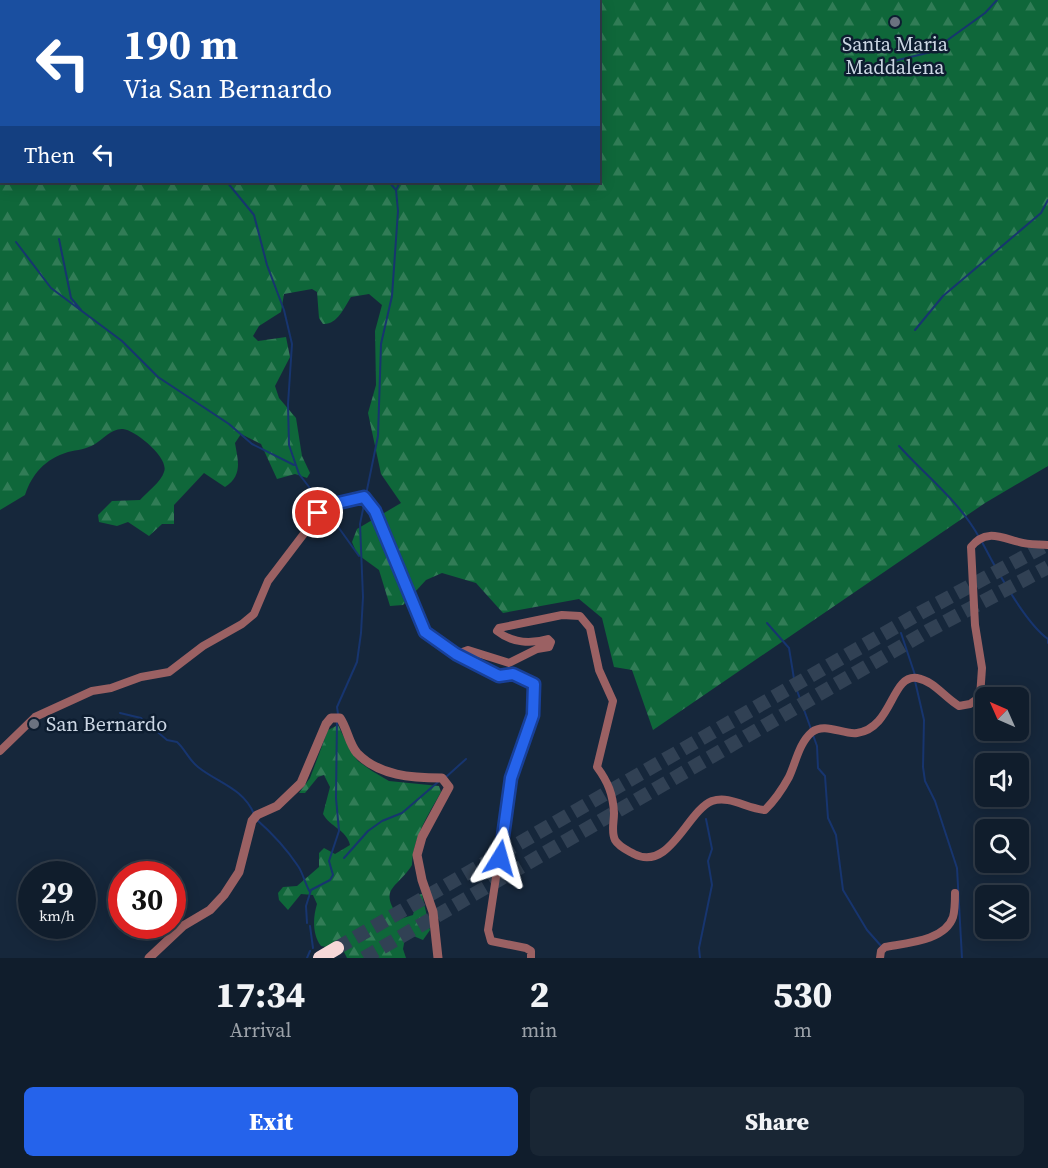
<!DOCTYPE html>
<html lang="en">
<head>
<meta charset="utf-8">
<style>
  body { margin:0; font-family:"Source Serif 4",serif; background:#192634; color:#f1f3f6; height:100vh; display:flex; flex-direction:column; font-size:22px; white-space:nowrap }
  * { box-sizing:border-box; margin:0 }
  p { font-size:20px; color:#9ca2a9 }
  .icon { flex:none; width:33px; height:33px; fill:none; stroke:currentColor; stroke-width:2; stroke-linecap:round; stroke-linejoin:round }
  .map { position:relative; height:958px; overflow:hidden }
  .sheet { display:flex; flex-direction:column; background:#101d2c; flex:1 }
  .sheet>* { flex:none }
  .banner { position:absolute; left:0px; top:0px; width:600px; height:183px; box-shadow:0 3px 15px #0003,0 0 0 2px #303b48; background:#1a4fa0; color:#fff; overflow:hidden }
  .needle { width:39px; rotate:315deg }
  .buttons { position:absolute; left:975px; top:687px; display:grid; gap:12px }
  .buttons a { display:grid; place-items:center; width:54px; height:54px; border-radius:9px; background:#101d2c; box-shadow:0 3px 15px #0003,0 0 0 2px #303b48; font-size:30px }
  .speed { position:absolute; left:18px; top:861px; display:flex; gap:12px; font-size:30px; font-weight:700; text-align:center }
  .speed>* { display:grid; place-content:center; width:78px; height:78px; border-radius:50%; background:#101d2c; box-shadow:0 3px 15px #0003,0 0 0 2px #303b48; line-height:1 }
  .speed small { font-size:15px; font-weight:400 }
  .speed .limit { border:9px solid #d22; background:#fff; color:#111 }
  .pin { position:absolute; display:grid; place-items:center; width:51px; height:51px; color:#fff; margin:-26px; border:3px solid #fff; border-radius:50%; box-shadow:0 2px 6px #0007 }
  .me { position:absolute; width:66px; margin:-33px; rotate:8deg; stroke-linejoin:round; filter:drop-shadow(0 0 4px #0008) }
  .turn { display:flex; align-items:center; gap:21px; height:126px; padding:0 24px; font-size:27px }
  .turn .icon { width:78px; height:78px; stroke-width:2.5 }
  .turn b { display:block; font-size:42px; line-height:51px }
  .then { display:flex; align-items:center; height:57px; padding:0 24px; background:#0003; gap:12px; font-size:22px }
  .eta { display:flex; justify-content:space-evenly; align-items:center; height:102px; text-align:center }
  .eta b { font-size:36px; font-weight:800; line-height:42px }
  .primary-button { display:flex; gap:12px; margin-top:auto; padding:12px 24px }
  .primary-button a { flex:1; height:69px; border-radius:9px; background:#2563eb; color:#fff; font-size:24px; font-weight:800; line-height:69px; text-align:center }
  .primary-button a+a { background:#192634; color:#f1f3f6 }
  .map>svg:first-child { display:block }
</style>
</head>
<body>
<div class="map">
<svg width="1048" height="958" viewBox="0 0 1048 958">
  <defs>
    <pattern id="forest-firs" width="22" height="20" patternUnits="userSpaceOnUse" patternTransform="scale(1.5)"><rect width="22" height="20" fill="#0f673a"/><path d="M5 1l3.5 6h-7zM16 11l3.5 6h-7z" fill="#317c56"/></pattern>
  </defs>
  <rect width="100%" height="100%" fill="#16273b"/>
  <path fill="url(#forest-firs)" fill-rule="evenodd" d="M0,0h1048v466l-63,37 -332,227 -21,-60 -18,-3 -12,-49 -23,-19 -76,14 -27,-30 -34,-10 -16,7 -23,25 -13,1 -11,-36 -22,-16 -5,-12 5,-13 44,-26 -20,-29 -13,-61 8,-28 -1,-54 7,-26 -13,-11 -18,3c-7,11 -14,28 -28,27l-4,-6 -2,-26 -5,-3 -28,5 -3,18 -22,14 -6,10 5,5 28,-4 4,20 -15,29 4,12 17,20 6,38 8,17 -3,5 -12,-4 -18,5 -16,-35 -20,-10 -6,9c3,18 8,32 -10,44l-21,-14 -30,32v19h-12l-13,12 -21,-14 -11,4 -18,-4 -1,-7 14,-14 28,-1c7,-8 21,-18 24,-28 6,-14 -29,-42 -41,-43 -11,-1 -20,10 -28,15 -8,5 -18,6 -27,8 -23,7 -36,22 -43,43l-25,15zM2,2h596v180h-596z
    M338,725l12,25 8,11 14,10 17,10 50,5 2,6c-13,23 -28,46 -29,73 -15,24 -35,23 -12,54l13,-4 5,-20 4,-1 8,36 -7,10 -12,-5 -6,3 -2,11 3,9h-59l-4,-8 -22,-4c-9,-12 -8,-29 -4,-42l-4,-9 -12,-1 -13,16 -9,-10 -1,-7 5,-6 14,-1 22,-19v-14l5,-5 11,6 15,-9c-3,-15 -20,-18 -27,-31l7,-27 -6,-12 -6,2 -13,16h-6l11,-15 18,-48z"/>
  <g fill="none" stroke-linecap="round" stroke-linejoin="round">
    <path stroke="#17356f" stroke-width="2" d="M890,62l41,-10 54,-39 12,-13
      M227,182l27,33 13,50 17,45 8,34 -4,60 1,41 10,29 24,31
      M396,190l4,-8
      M59,239l12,59 10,12
      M16,242l35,46 71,53 36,36 71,47 23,20 42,21
      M915,330l28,-34 98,-83 7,-13
      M899,446c27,30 60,55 80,91
      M326,510l33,46
      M982,542c14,27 42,80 66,97v4
      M767,623l22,25 6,37 16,44
      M901,633l14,42
      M915,681l9,39 -1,47 2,14 10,20 22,67 5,90
      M120,713l21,5 26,22 10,2c8,7 12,18 21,25 20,16 45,21 56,47
      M338,714l-1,-7 20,-45 4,-29 2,-36 -3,-73 18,-88 3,-92 11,-48 6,-85 -2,-21 -7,-8
      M813,735l4,11 1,22 7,8 3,42 8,17 7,55 24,40 15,17
      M446,777l20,-18
      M256,819c17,15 30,29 42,47 5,7 7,18 12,26
      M344,858l24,-27 14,-10 20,-8 36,-31
      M307,923l-1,-17 5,-16 19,-10 3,-5 -4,-14 10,-30 -3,-33 1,-79
      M310,926l3,22
      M307,958l3,-7
      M700,958l-1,-10 13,-63 -4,-24 4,-12 -6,-30"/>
    <path stroke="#314154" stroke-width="14" stroke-dasharray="14 7" stroke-linecap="butt" d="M337,948l583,-335 128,-69
      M364,958l564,-327 120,-64"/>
    <path stroke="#9b6163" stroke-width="8" d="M457,654l11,-4 41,13 28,-14 12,-2 2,-5 -3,-3c-17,5 -36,4 -51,-8l2,-3 63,-13 18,1 10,12 9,42 14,31 -16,66c11,15 16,27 17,46 0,9 -3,19 1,27 4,7 12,10 19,14 36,18 53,-43 78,-53 18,-6 35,8 53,9 9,-9 18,-22 24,-33 7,-15 10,-34 23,-45 13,-10 31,3 45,1 36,-5 34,-59 60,-55 17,3 28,20 42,28l11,-2 10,-7 2,-29 -7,-43 -4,-78c14,-18 29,-10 48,-5 9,3 20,2 29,3
      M0,751l35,-34 57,-26 19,-3 30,-11 28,-5 34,-26 39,-22 12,-10 14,-33 57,-75 39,-9 11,14 50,121 32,22 42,22 14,-2 21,9 -1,32 -22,63 -23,152 3,11 35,7 5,3v7
      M880,958l1,-7 4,-4c21,-4 60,-6 68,-30 2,-7 2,-16 2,-24"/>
    <path stroke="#9b6163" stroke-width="9" d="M149,958l34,-32 27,-16 14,-15 15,-23 13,-51 5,-6 20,-9 24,-23 25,-59 5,-6h9c7,10 9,26 17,35 22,23 55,25 85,25l7,9 -27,50 -5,18 5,25 11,32 5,46"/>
    <path stroke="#f6d8d8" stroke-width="14" d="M320,958l17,-10"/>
  </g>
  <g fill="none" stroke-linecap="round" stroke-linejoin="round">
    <g stroke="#184099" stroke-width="15">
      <path id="route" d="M318,513l7,-7 39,-9 11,14 50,121 31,22 43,22 14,-2 21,10 -1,31 -22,63 -11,80"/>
    </g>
    <use href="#route" stroke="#2563eb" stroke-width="10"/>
  </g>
  <g fill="#6b7280" stroke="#0d1d30" stroke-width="2">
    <circle cx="895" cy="22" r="6"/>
    <circle cx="34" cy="724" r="6"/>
  </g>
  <g text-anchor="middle" stroke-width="5" stroke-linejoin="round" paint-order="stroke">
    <g font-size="20" fill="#ccd7e4" stroke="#0d1d30">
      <text x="895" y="51">Santa Maria<tspan x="895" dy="23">Maddalena</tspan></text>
      <text x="46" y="731" text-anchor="start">San Bernardo</text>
    </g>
  </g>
</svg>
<div class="buttons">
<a><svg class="needle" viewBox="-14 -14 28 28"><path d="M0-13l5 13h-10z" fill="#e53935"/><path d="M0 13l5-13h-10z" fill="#9ca2a9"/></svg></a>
<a><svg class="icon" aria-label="sound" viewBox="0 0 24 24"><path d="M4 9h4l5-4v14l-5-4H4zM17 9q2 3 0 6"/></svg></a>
<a><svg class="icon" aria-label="search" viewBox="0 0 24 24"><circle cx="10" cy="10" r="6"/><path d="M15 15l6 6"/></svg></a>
<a><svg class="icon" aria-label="layers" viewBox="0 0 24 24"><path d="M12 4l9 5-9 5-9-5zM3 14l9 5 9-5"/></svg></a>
</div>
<div class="speed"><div>29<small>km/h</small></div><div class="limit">30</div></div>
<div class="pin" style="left:318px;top:513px;background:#d93025"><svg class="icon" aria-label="arrive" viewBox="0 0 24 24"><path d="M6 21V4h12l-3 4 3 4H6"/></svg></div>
<svg class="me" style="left:500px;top:858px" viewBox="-20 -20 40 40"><path d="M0-17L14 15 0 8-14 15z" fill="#2563eb" stroke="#fff" stroke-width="4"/></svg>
<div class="banner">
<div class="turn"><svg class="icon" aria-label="left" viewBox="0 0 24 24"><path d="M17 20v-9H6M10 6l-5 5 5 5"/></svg><div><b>190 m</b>Via San Bernardo</div></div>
<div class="then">Then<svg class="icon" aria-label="left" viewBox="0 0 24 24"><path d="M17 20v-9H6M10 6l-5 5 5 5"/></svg></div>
</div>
</div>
<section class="sheet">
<div class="eta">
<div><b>17:34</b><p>Arrival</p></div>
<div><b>2</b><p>min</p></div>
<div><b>530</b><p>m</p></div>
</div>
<div class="primary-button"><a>Exit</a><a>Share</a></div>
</section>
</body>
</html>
